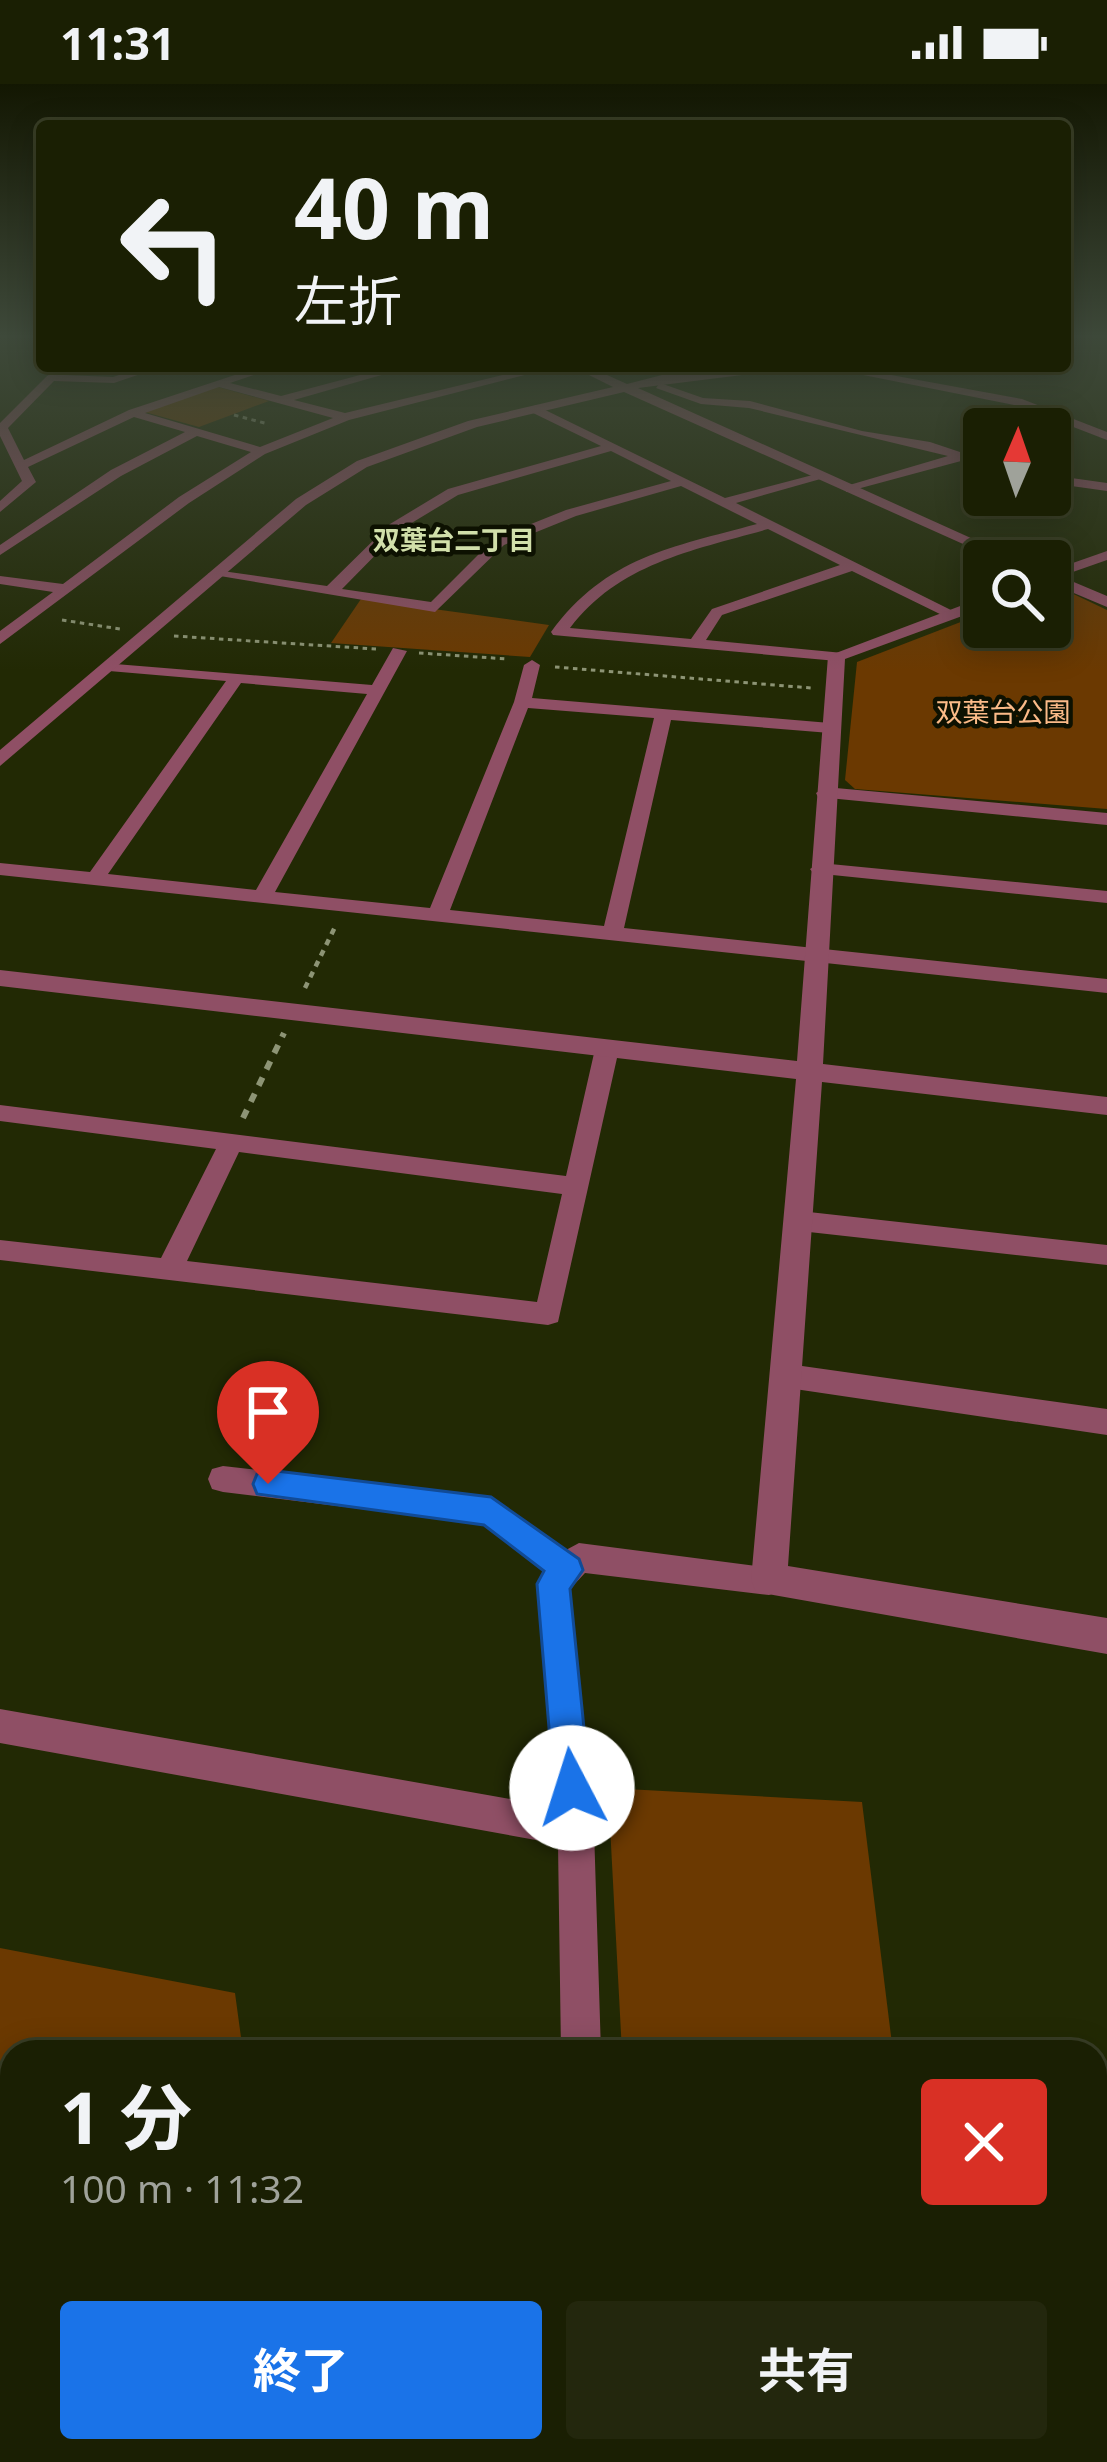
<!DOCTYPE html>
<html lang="ja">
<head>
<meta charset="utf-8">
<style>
  body { margin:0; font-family:"Noto Sans","Noto Sans JP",sans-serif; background:#23270d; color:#f1f3f6; height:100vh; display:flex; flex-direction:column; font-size:45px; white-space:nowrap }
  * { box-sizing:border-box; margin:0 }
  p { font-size:39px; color:#9fa29a }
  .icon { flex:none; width:66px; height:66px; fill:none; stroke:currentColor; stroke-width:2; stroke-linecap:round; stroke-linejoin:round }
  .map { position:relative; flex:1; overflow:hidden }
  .side { position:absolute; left:0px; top:1956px; width:1107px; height:423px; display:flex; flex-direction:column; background:#1a1f03; border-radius:36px 36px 0 0; box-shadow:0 6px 30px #0003,0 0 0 3px #383d25 }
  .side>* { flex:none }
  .top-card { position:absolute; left:36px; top:36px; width:1035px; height:252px; border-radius:12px; box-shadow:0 6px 30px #0003,0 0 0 3px #383d25; background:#1a1f03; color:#f1f3f6; overflow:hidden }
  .needle { width:78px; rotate:2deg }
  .tools { position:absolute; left:963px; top:324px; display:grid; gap:24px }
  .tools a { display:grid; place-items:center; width:108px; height:108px; border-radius:12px; background:#1a1f03; box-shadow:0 6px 30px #0003,0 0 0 3px #383d25; font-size:60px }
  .pin { position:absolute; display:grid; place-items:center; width:102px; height:102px; color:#fff; margin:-123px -51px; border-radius:50% 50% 50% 0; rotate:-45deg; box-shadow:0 0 12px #0007 }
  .pin .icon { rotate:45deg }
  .me { position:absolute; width:132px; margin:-66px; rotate:355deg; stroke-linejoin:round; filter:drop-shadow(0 0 9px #0008) }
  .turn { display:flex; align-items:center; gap:42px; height:252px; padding:0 60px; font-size:54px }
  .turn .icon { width:156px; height:156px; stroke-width:2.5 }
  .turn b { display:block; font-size:84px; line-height:102px }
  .round { display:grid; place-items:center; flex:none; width:126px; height:126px; border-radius:12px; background:#23270d }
  .overview { display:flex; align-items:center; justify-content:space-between; height:204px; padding:0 60px }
  h1 { font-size:72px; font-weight:700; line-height:90px }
  .cta { display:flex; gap:24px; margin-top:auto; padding:24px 60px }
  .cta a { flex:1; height:138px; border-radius:12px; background:#1a73e8; color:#fff; font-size:48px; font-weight:700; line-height:138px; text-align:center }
  .cta a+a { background:#23270d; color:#f1f3f6 }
  .status { display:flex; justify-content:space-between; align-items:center; height:84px; padding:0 60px; background:#1a1f03; direction:ltr }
  .status svg { height:33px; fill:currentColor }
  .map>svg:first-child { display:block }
</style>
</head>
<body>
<div class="status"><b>11:31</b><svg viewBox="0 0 49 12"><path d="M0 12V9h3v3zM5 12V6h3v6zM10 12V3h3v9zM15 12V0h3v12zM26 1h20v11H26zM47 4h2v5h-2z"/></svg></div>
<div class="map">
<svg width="1107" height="2378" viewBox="0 0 1107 2378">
  <rect width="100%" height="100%" fill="#222904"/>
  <path fill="#6b3901" d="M211,301l58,16 -70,26 -58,-16z
    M1050,505h13l44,21v199l-252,-20 -10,-9 12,-118 127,-49v14h66z
    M361,515l188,26 -19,32 -199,-14z
    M608,1704l254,14 31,250h-271z
    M0,1864l235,45 8,59h-231v386l-12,14z"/>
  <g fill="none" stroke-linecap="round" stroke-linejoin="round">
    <path stroke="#8d9475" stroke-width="3" stroke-dasharray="4.5 4.5" stroke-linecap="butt" d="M234,331l34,9
      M62,536l58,9
      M174,552l202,13
      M419,569l89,6
      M555,583l256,21"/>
    <path stroke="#8d9475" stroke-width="4.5" stroke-dasharray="6 6" stroke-linecap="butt" d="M305,904l31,-63"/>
    <path stroke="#8d9475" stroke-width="6" stroke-dasharray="9 9" stroke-linecap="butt" d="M243,1034l41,-85"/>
    <path stroke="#8d9475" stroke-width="9" stroke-dasharray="14 14" stroke-linecap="butt" d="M45,2378l12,-11"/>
    <path stroke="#8f4f65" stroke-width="6" d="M742,282l6,2"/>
    <path fill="#8f4f65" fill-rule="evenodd" d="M63,282h14l-13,9 49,2 34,-11h17l-50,17 -60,-2 -46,47 16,32 105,-50 133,-44h18l-50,17 51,13 113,-30h19l-119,34 51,13 195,-47h20l-211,54 -84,34 -76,49 -189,141v-13l53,-39 -53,-8v-8l63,8 116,-87 72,-45 -54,-16 -76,40 -121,79v-10l111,-75 74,-38 -51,-15 -106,50 8,15 -36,30v-11l22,-20 -22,-45v-13l47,-47zM219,303l114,31 -73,29 -115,-34z
      M818,282h24l180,33 85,33v8l-88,-34z
      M660,299l43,15 47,3 112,30 68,11 54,18v8l-23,-7 -115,31v-6l102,-30 -199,-48 -48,-4 -45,-16z
      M535,321l190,93 99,-26v6l-88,25 223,111 -13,3 -94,-46 -130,44 -16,25 137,13v6l-6,2 -284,-26 -2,-3c55,-75 121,-85 206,-108l-76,-38 -105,30 -72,29 -69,67 -227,-38 7,-4 112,16 63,-62 58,-35 153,-43 -70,-34zM611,367l60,30 -105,29 -72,29 -63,63 -89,-13 58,-59 58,-35zM768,445l72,36 -128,44 -21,30 -121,-11c49,-65 124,-78 198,-99z
      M1050,391l57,8v8l-57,-8z
      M1107,467v9l-57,20v-9z
      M393,564l14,3 -132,241 155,16 84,-206 10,-37 8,-5 8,5 -8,33 298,25 9,5 -9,5 -159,-13 -47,208 483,51v14l-1107,-118v-12l90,9 136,-191 -117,-10 -6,-2v-6l269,22zM241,599l126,11 -111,196 -148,-16zM528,624l126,10 -50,208 -154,-16z
      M825,703l282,26v12l-289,-28 -2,-4z
      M820,779l287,28v12l-294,-30 -3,-4z
      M607,957l12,8 -61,273 -10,3 -548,-65v-20l161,18 55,-109 -216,-28v-16l566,71 29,-127zM239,1068l323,42 -25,108 -350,-41z
      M800,1127l307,34v20l-307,-34 -13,-10z
      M788,1280l319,45v26l-319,-47 -10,-4 -4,-8 4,-8z
      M223,1382l268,31 75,53 13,-7 201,26 5,11 -5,11 -11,4 -184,-22 -15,16 24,240 7,223h-40l-3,-208 -558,-101v-34l556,98 -19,-223 7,-13 -60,-47 -261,-32 -11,-3 -4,-10 4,-10z
      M566,2367h48l1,11h-48z"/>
    <path fill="#8f4f65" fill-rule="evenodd" d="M571,282h16l40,18 43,-11 144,-7 -176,22 384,173h-21l-377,-169 -147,35 -110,40 -61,38 -306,261v-16l296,-251 61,-38 111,-40 145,-34z
      M1050,488l57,24v11l-57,-24z
      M984,513v11l-139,51 -22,405 284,33v18l-285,-33 -34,484 319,52v36l-351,-62 -5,-12 45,-501 -796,-93v-16l797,91 31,-405z"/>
  </g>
  <linearGradient id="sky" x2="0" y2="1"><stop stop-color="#131702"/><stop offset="0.43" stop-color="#3e493a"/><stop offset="1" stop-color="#3e493a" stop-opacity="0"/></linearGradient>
  <rect width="1107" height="587" fill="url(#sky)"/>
  <path fill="#1a73e8" stroke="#114b97" stroke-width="3" d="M268,1386l223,27 88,62 4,11 -13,19 20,199 -5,13 -13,5 -13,-5 -5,-13 -17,-204 7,-13 -60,-46 -227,-31 -4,-10 4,-10z"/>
  <g text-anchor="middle" stroke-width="9" stroke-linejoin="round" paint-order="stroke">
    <g font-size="27" font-weight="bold" fill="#d1dfaa" stroke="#0d1101">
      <text x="454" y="466">双葉台二丁目</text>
    </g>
    <g font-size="27" fill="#fcbb88" stroke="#0d1101">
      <text x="1003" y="638">双葉台公園</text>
    </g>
  </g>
</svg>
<div class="tools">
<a><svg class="needle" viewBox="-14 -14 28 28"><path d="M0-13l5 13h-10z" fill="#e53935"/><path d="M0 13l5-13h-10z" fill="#9fa29a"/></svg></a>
<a><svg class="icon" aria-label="search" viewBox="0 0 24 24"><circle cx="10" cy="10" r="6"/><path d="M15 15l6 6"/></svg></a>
</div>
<div class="pin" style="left:268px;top:1400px;background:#d93025"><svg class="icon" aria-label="arrive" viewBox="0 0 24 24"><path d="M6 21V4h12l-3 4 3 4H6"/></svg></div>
<svg class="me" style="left:572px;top:1704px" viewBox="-20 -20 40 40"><circle r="19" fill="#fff"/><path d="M0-13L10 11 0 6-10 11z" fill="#1a73e8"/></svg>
<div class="top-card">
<div class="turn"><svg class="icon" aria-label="left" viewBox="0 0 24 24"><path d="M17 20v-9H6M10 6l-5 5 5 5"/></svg><div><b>40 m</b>左折</div></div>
</div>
<section class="side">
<div class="overview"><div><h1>1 分</h1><p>100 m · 11:32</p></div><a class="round" style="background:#d93025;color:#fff"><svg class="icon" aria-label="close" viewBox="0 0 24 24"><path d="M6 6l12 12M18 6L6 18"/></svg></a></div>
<div class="cta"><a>終了</a><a>共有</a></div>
</section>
</div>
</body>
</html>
